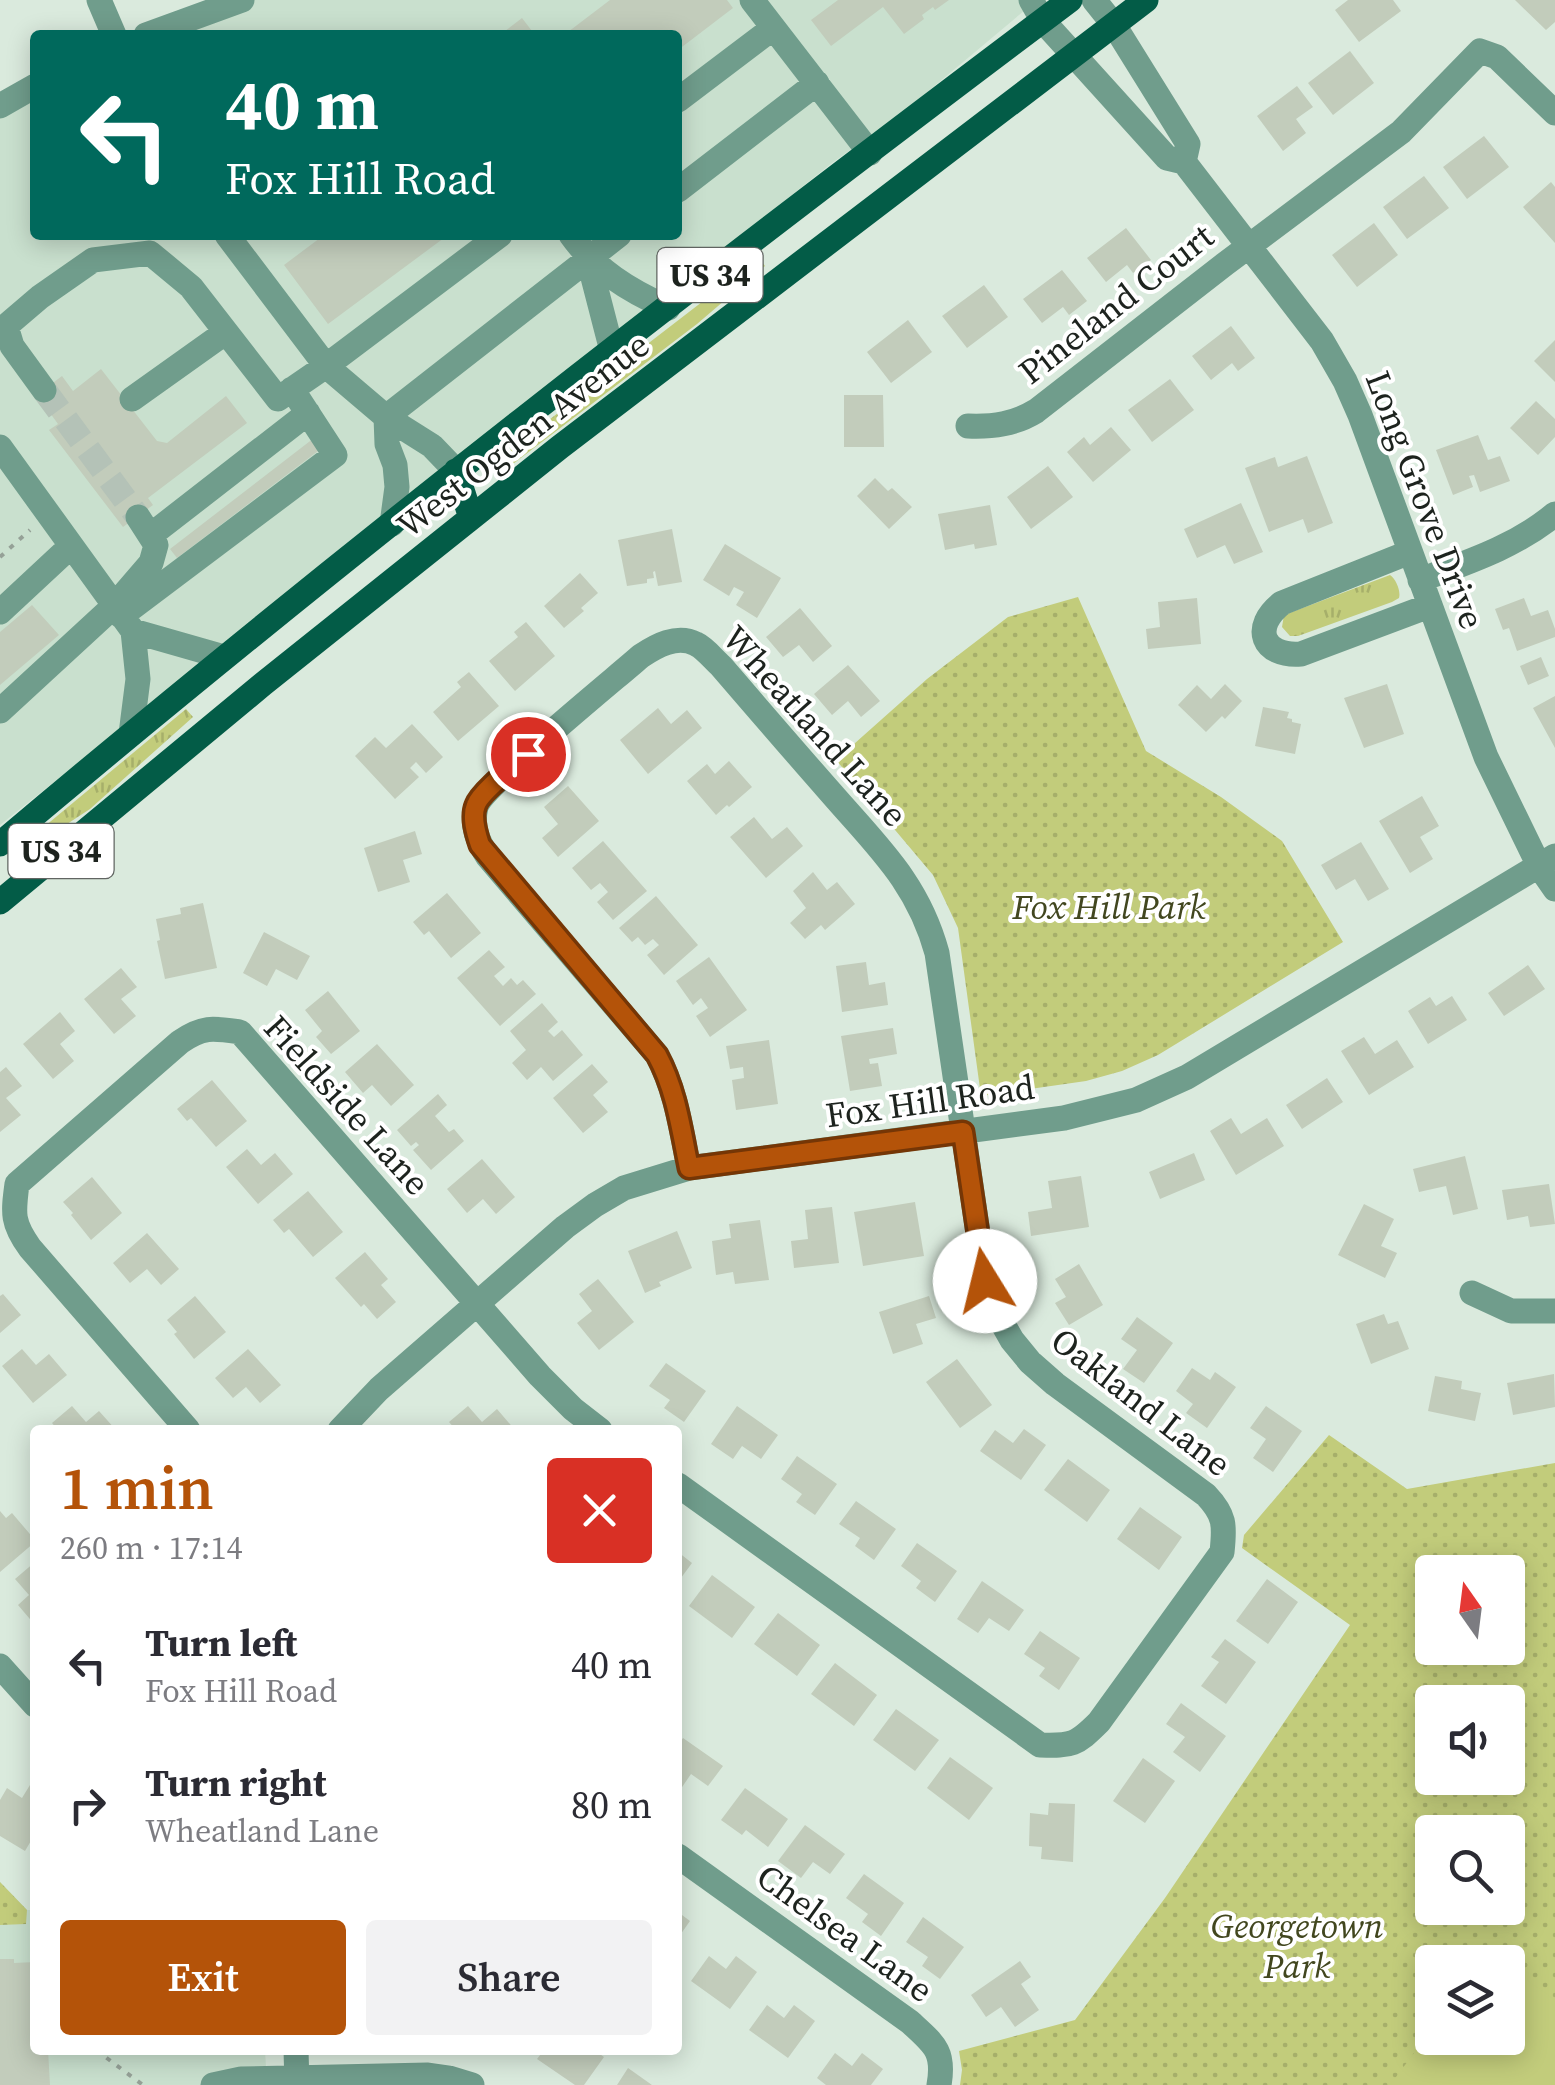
<!DOCTYPE html>
<html lang="en">
<head>
<meta charset="utf-8">
<style>
  body { margin:0; font-family:"Source Serif 4",serif; background:#f2f2f3; color:#2b2b33; height:100vh; display:flex; flex-direction:column; font-size:38px; white-space:nowrap }
  * { box-sizing:border-box; margin:0 }
  p { font-size:32px; color:#7c7c81 }
  .icon { flex:none; width:55px; height:55px; fill:none; stroke:currentColor; stroke-width:2; stroke-linecap:round; stroke-linejoin:round }
  .map { position:relative; flex:1; overflow:hidden }
  .side { position:absolute; left:30px; top:1425px; width:652px; height:630px; display:flex; flex-direction:column; background:#fff; border-radius:10px; box-shadow:0 5px 25px #0003 }
  .side>* { flex:none }
  .banner { position:absolute; left:30px; top:30px; width:652px; height:210px; border-radius:10px; box-shadow:0 5px 25px #0003; background:#00695c; color:#fff; overflow:hidden }
  .needle { width:65px; rotate:346deg }
  .controls { position:absolute; left:1415px; top:1555px; display:grid; gap:20px }
  .controls a { display:grid; place-items:center; width:110px; height:110px; border-radius:10px; background:#fff; box-shadow:0 5px 25px #0003; font-size:50px }
  .pin { position:absolute; display:grid; place-items:center; width:85px; height:85px; color:#fff; margin:-42px; border:5px solid #fff; border-radius:50%; box-shadow:0 2px 10px #0007 }
  .me { position:absolute; width:110px; margin:-55px; rotate:351deg; stroke-linejoin:round; filter:drop-shadow(0 0 8px #0008) }
  .turn { display:flex; align-items:center; gap:35px; height:210px; padding:0 30px; font-size:45px }
  .turn .icon { width:130px; height:130px; stroke-width:2.5 }
  .turn b { display:block; font-size:70px; line-height:85px }
  .round { display:grid; place-items:center; flex:none; width:105px; height:105px; border-radius:10px; background:#f2f2f3 }
  .overview { display:flex; align-items:center; justify-content:space-between; height:170px; padding:0 30px }
  h1 { font-size:60px; font-weight:600; line-height:75px; color:#b45309 }
  .button { display:flex; gap:20px; margin-top:auto; padding:20px 30px }
  .button a { flex:1; height:115px; border-radius:10px; background:#b45309; color:#fff; font-size:40px; font-weight:600; line-height:115px; text-align:center }
  .button a+a { background:#f2f2f3; color:#2b2b33 }
  ul { padding:0; list-style:none }
  li { display:flex; align-items:center; gap:30px; height:140px; padding:0 30px }
  li div { flex:1 }
  li b { display:block; font-size:38px }
  li em { font-style:normal }
  .map>svg:first-child { display:block }
</style>
</head>
<body>
<div class="map">
<svg width="1555" height="2085" viewBox="0 0 1555 2085">
  <defs>
    <pattern id="grass-tufts" width="24" height="20" patternUnits="userSpaceOnUse" patternTransform="scale(2.5)"><rect width="24" height="20" fill="#c2cc7b"/><path d="M3 7l-1-3M5 7V3M7 7l1-3M15 17l-1-3M17 17v-4M19 17l1-3" fill="none" stroke="#a6af6a"/></pattern>
    <pattern id="park-dots" width="8" height="8" patternUnits="userSpaceOnUse" patternTransform="scale(2.5)"><rect width="8" height="8" fill="#c2cc7b"/><path d="M2 2h.1M6 6h.1" fill="none" stroke="#a6af6a" stroke-width="1.8" stroke-linecap="round"/></pattern>
  </defs>
  <rect width="100%" height="100%" fill="#daeadd"/>
  <path fill="#c9e0ce" d="M221,0h816l-136,114 -69,49 -832,662v-726l35,-21v157h643v-200h-554z
    M0,1882l27,28h8v140h230l2,35h-267z"/>
  <path fill="url(#grass-tufts)" d="M759,258l6,8 -68,58 -196,149 -8,-10z
    M1390,575c6,4 11,16 9,23l-7,4 -94,34h-8l-8,-9 2,-12z
    M186,709l7,8 -103,92 -52,34 -5,-7z"/>
  <path fill="url(#park-dots)" fill-rule="evenodd" d="M1078,597l68,154 75,46 61,44 61,101 -185,113 -36,16 -36,10 -105,15 -23,-168 -25,-53 -97,-115 91,-81 81,-62z
    M1329,1435l78,54 148,-26v622h-595l2,-15 -3,-19 116,-31 90,-122 185,-273 -108,-77 2,-13zM1432,1572h76v76h-76zM1432,1702h76v76h-76zM1432,1832h76v76h-76zM1432,1962h76v76h-76z
    M0,1882l27,28 -1,14 -26,1z"/>
  <path fill="#c2cc7b" d="M1509,1952l5,9 8,5 2,12 31,22v85h-165l42,-56v9h76v-76h-37l2,-5z"/>
  <path fill="#c2ccbb" d="M610,0h117l6,8 -55,42v-15h-114z
    M838,0h111l-14,10 -2,-3 -11,8 2,4 -20,15 -21,-27 -52,39 -20,-26z
    M1348,0h45l8,11 -42,31 -24,-32z
    M1515,0h40v22l-9,8z
    M522,18l13,17h-35z
    M1350,51l24,32 -41,32 -25,-32z
    M1297,86l16,21 -17,12 10,14 -23,18 -26,-35z
    M1484,136l25,31 -42,32 -24,-32z
    M1424,176l25,32 -42,31 -24,-32z
    M1551,182l4,5v56l-32,-36z
    M1374,223l24,32 -41,32 -25,-32z
    M1126,228l25,32 -18,13 -6,-8 -21,17 -19,-24z
    M324,235h124l-120,89 -44,-59z
    M1062,270l25,31 -18,14 -6,-8 -21,16 -19,-24z
    M984,285l24,32 -41,31 -25,-32z
    M908,320l24,32 -41,31 -24,-31z
    M1231,326l24,32 -17,13 -6,-8 -21,17 -19,-24z
    M1555,340v42l-21,-21z
    M101,369l56,72 10,2 59,-47 21,27 -99,75 5,7 -30,22 -74,-97 9,-6 -21,-29 25,-19 11,15z
    M1170,379l24,31 -42,32 -24,-32z
    M844,395h39l1,52h-40z
    M1536,401l19,18v18l-17,18 -28,-27z
    M1111,427l20,23 -38,32 -26,-30 17,-15 6,8z
    M1478,435l10,25 12,-4 10,25 -30,11 -6,-17 -5,1 4,11 -20,8 -17,-45z
    M314,438l8,10 -145,110 -7,-9z
    M1307,456l26,67 -25,10 -5,-14 -34,13 -24,-64 30,-11 3,10z
    M1048,466l25,31 -42,32 -24,-32z
    M875,478l13,13 4,-3 20,19 -23,22 -32,-33z
    M1241,503l22,49 -29,12 -9,-19 -28,13 -13,-29z
    M990,505l7,40 -22,4 -1,-5 -29,6 -7,-36z
    M672,529l10,53 -24,4 -3,-15 -2,1 1,6 -7,1v4l-20,3 -9,-46z
    M725,544l56,34 -24,40 -21,-13 8,-13 -10,-5 -5,9 -26,-16z
    M580,573l18,20 -17,15 3,3 -20,17 -20,-22z
    M1197,598l4,46 -53,5 -2,-20 14,-2 -2,-25z
    M1524,598l7,18 17,-6 7,19v8l-38,14 -8,-23 -6,2 -8,-21z
    M32,605l27,30 -59,50v-53z
    M800,608l32,38 -19,16 -14,-17 -16,12 -17,-20z
    M526,622l29,34 -40,35 -26,-30 29,-24 -4,-5z
    M1541,657l8,19 -21,9 -8,-19z
    M848,665l32,36 -19,16 -13,-16 -16,14 -18,-21z
    M469,672l30,34 -41,35 -25,-29 28,-25 -4,-5z
    M1225,684l17,17 -17,18 -3,-3 -16,16 -28,-27 19,-20 14,14z
    M1387,684l17,50 -40,14 -20,-50z
    M1555,696v52l-22,-40z
    M1263,707l26,5 -2,6 5,1v3l9,2 -6,30 -40,-8z
    M658,708l13,16 16,-14 15,18 -54,46 -28,-34z
    M412,724l31,33 -17,16 -10,-11 -6,6 9,9 -24,22 -40,-43 20,-19 11,11z
    M729,761l23,26 -23,20 -2,-2 -11,10 -29,-34 20,-17 8,10z
    M568,786l31,35 -41,36 -16,-19 16,-14 -14,-17z
    M1422,796l17,30 -19,11 13,22 -23,14 -31,-52z
    M754,817l18,22 15,-12 16,19 -37,32 -36,-41z
    M415,831l7,23 -19,6 7,22 -32,10 -14,-44z
    M603,841l44,50 -34,29 -16,-18 11,-10 -8,-9 -9,7 -19,-22z
    M1361,842l28,47 -21,12 -13,-22 -19,11 -15,-25z
    M813,872l14,18 10,-8 18,22 -30,26 -4,-5 -16,14 -15,-16 16,-15 -13,-17z
    M447,893l34,40 -30,25 -22,-27 -5,4 -11,-13z
    M656,896l42,49 -34,30 -17,-20 12,-10 -6,-6 -8,6 -7,-8 -6,5 -13,-14z
    M203,903l14,65 -52,11 -8,-38 3,-1 -4,-21 25,-5 -1,-6z
    M264,932l46,24 -13,24 -21,-11 -9,17 -24,-13z
    M489,950l16,17 -11,9 9,10 8,-8 6,7 6,-5 13,14 -36,32 -43,-48z
    M709,957l38,53 -37,27 -14,-21 12,-8 -7,-10 -8,7 -17,-24z
    M866,962l3,23 16,-3 3,23 -46,7 -6,-46z
    M1528,965l17,24 -41,27 -16,-23z
    M121,968l16,19 -16,12 15,17 -22,18 -30,-35z
    M328,991l32,40 -29,23 -15,-17 6,-6 -17,-21z
    M1452,996l15,24 -39,24 -20,-33 22,-14 6,9z
    M542,1003l16,19 -10,9 6,6 8,-7 21,25 -30,26 -12,-14 -14,13 -15,-17 14,-13 -16,-19z
    M60,1012l15,19 -15,13 14,17 -21,18 -30,-35z
    M893,1028l4,26 -28,5 1,5 8,-1 4,23 -32,5 -9,-55z
    M1364,1037l11,17 22,-14 17,27 -45,28 -28,-44z
    M769,1040l9,64 -42,6 -4,-30 12,-2 -1,-11 -13,2 -4,-23z
    M377,1044l37,41 -23,21 -19,-21 -9,8 -18,-21z
    M592,1064l16,18 -15,13 15,17 -25,21 -30,-35z
    M6,1067l16,19 -16,12 15,17 -21,17v-60z
    M1327,1078l16,24 -41,27 -16,-24z
    M212,1080l35,41 -31,26 -25,-29 -4,3 -10,-12z
    M438,1094l9,11 -12,11 14,16 5,-3 10,12 -33,29 -18,-20 6,-5 -3,-3 -5,4 -14,-16z
    M1231,1118l10,16 26,-16 17,28 -48,29 -26,-44z
    M247,1149l14,16 14,-12 18,21 -35,30 -32,-37z
    M1194,1153l11,27 -45,19 -11,-27z
    M1465,1156l13,53 -25,6 -7,-29 -27,6 -6,-23z
    M482,1159l33,38 -19,17 -13,-15 -16,14 -20,-24z
    M1081,1176l8,51 -58,9 -3,-24 24,-4 -4,-27z
    M92,1177l30,36 -31,27 -20,-25 2,-2 -10,-11z
    M1549,1184l6,40 -25,3 -2,-11 -21,4 -5,-30z
    M308,1191l35,41 -30,25 -24,-28 -5,4 -11,-13z
    M915,1202l9,54 -61,10 -9,-54z
    M1364,1204l30,15 -13,27 16,7 -12,25 -47,-23z
    M832,1207l7,56 -45,5 -3,-27 17,-2 -3,-29z
    M760,1220l9,60 -34,4 -2,-12 -17,3 -4,-34 19,-3 -2,-14z
    M677,1231l15,37 -33,14 2,4 -16,7 -17,-42z
    M147,1233l32,36 -18,16 -14,-16 -17,14 -17,-20z
    M365,1252l23,27 -7,6 15,17 -19,17 -13,-15 -3,3 -26,-29z
    M1079,1264l24,41 -34,20 -14,-22 11,-6 -11,-18z
    M598,1279l36,43 -35,28 -22,-27 15,-12 -13,-17z
    M3,1294l18,21 -21,18v-37z
    M195,1296l31,36 -32,27 -20,-25 3,-2 -10,-12z
    M929,1296l7,22 -20,6 7,20 -30,10 -14,-42z
    M1384,1314l4,10 10,-3 11,28 -38,15 -15,-40z
    M1137,1317l36,26 -29,40 -21,-14 14,-19 -16,-11z
    M22,1349l14,16 13,-11 18,21 -34,28 -31,-37z
    M248,1349l33,36 -21,18 -14,-16 -13,11 -18,-20z
    M957,1359l35,46 -32,23 -34,-46z
    M666,1363l40,28 -22,31 -20,-14 6,-8 -21,-14z
    M1192,1368l18,12 5,-8 21,15 -29,41 -21,-15 7,-9 -17,-13z
    M1554,1374l1,33 -42,8 -6,-32z
    M1435,1376l27,5 -1,8 20,4 -6,28 -47,-10z
    M72,1406l14,16 13,-11 17,19h-58l-6,-7z
    M468,1406l14,16 15,-13 18,21h-59l-7,-8z
    M737,1406l41,29 -17,24 -19,-13 -9,13 -22,-15z
    M1266,1406l36,25 -29,41 -20,-14 13,-19 -16,-11z
    M1024,1429l22,16 -25,35 -41,-29 15,-21 18,13z
    M797,1456l40,28 -22,31 -19,-13 6,-8 -21,-15z
    M1068,1459l42,31 -23,32 -43,-32z
    M856,1501l40,28 -22,31 -19,-14 5,-8 -21,-14z
    M1140,1507l42,30 -23,33 -42,-31z
    M0,1511l6,7 6,-5 23,27v2l-35,30z
    M917,1543l40,28 -22,31 -19,-14 5,-7 -20,-15z
    M678,1552l14,11 -14,19z
    M35,1562v63l-17,-20 11,-10 -14,-16z
    M712,1575l43,32 -23,31 -43,-32z
    M1267,1579l31,23 -30,42 -32,-23z
    M982,1581l42,29 -15,21 -20,-13 -11,15 -21,-14z
    M778,1613l42,32 -23,31 -43,-32z
    M1040,1631l40,27 -21,32 -20,-14 6,-8 -21,-14z
    M1225,1639l31,23 -30,42 -25,-18 18,-24 -8,-5z
    M835,1663l42,32 -23,31 -43,-32z
    M1181,1703l45,33 -26,36 -27,-20 12,-15 -19,-13z
    M896,1709l43,31 -24,31 -42,-31z
    M683,1738l40,28 -15,20 -17,-12 -13,19v-48z
    M950,1757l43,31 -24,32 -42,-32z
    M1143,1758l32,23 -30,42 -32,-22z
    M30,1785l5,4v45l-10,17 -25,-15v-36l7,-12 15,10z
    M745,1788l43,31 -20,28 -22,-17 -4,5 -21,-15z
    M1049,1803l26,1 -2,58 -32,-3 1,-12 -13,-1 1,-33 18,2z
    M805,1825l40,29 -15,20 -17,-12 -12,16 -23,-17z
    M864,1874l40,29 -23,33 -19,-14 6,-8 -22,-16z
    M678,1912l12,9 -12,17z
    M923,1917l41,30 -24,32 -18,-13 6,-9 -22,-15z
    M709,1956l17,13 10,-13 21,16 -27,37 -39,-28z
    M0,1959h14v4l21,-1v88h13l2,35h-50z
    M1020,1961l11,16 -10,7 18,26 -24,17 -14,-20 -15,10 -15,-22z
    M767,2005l17,13 10,-13 21,16 -27,37 -39,-28z
    M544,2050h50l10,7 -20,28h-9l-38,-26z
    M835,2053l17,13 10,-13 21,16 -12,16h-45l-9,-7z
    M628,2068l24,17h-35z"/>
  <g fill="none" stroke-linecap="round" stroke-linejoin="round">
    <path stroke="#b4c2b7" stroke-width="25" stroke-dasharray="25 12" stroke-linecap="butt" d="M44,390l94,127"/>
    <path stroke="#95a197" stroke-width="4" stroke-dasharray="5 8" stroke-linecap="butt" d="M0,557l30,-27
      M96,2050l47,35"/>
    <path stroke="#709d8c" stroke-width="25" d="M99,0l15,35
      M752,0l118,153
      M1031,0l12,21 124,137 17,4 138,179 23,40 15,34 126,342 53,109 16,23
      M1094,0l20,25 74,119 -4,18
      M146,35l96,-35
      M678,100l95,-72
      M0,106l35,-20
      M678,190l139,-107
      M227,235l99,131 174,-131
      M571,235c26,36 57,55 97,73
      M588,258l24,93
      M44,390l-32,-44 -6,-20 34,-29 53,-37 57,-7 41,34 87,112 48,-33 60,51 46,29 24,25
      M132,399l94,-67
      M386,417l233,-182
      M386,417l1,27 8,21 2,22 -5,37
      M968,426c25,1 47,-2 68,-15l189,-147 176,-132 79,-81 17,6 58,56
      M0,447l133,184 5,48 -7,55
      M151,535l157,-122
      M1410,552l-128,51c-31,24 -20,54 19,51l128,-48
      M1420,580c48,-18 95,-33 135,-66
      M0,612l71,-66
      M121,616l214,-161 -43,-66
      M133,631l91,26
      M0,711l114,-105 37,-43 5,-18 -18,-28
      M1472,1293l39,18h44
      M188,1430l-158,-182c-18,-25 -17,-34 -13,-64l163,-142c23,-16 33,-14 60,-10l300,344 33,33 27,21
      M340,1430l39,-41 186,-162 30,-22 29,-17 65,-20 375,-50 72,-18 51,-23 368,-221
      M678,1485l362,260c32,1 36,0 59,-23l123,-170c3,-27 3,-37 -16,-57l-151,-111 -25,-22 -18,-22 -17,-30 -10,-29 -48,-328c-19,-70 -59,-106 -105,-159 -37,-42 -74,-85 -111,-128 -7,-6 -16,-18 -25,-22 -19,-10 -40,2 -55,12 -25,22 -159,131 -165,151 -5,19 2,35 12,50l169,198c19,35 24,74 32,113
      M0,1666l35,39
      M678,1856l232,166c24,22 35,29 29,63
      M296,2050l1,35
      M213,2085l28,-6 187,-4 21,3 23,7"/>
    <path stroke="#035c47" stroke-width="25" d="M456,471l15,47
      M0,844c347,-293 707,-571 1070,-844
      M0,902l263,-218 297,-237 586,-447"/>
  </g>
  <g fill="none" stroke-linecap="round" stroke-linejoin="round">
    <g stroke="#753606" stroke-width="25">
      <path id="route" d="M528,754c-11,10 -47,37 -52,51 -5,12 0,28 4,40l177,210c19,35 24,74 32,113l274,-36 22,149"/>
    </g>
    <use href="#route" stroke="#b45309" stroke-width="18"/>
  </g>
  <g text-anchor="middle" stroke-width="8" stroke-linejoin="round" paint-order="stroke">
    <g fill="#fff" stroke="#616562" stroke-width="2.5">
      <rect x="657.5" y="248" width="105" height="54" rx="8"/>
      <rect x="8.5" y="824" width="105" height="54" rx="8"/>
    </g>
    <g font-size="32" font-weight="bold" fill="#1d231e">
      <text x="710" y="286">US 34</text>
      <text x="61" y="862">US 34</text>
    </g>
    <g font-size="35" fill="#1d231e" stroke="#fff">
      <text transform="translate(1116 304) rotate(-38)" y="12">Pineland Court</text>
      <text transform="translate(523 435) rotate(-38)" y="12">West Ogden Avenue</text>
      <text transform="translate(1425 500) rotate(69)" y="12">Long Grove Drive</text>
      <text transform="translate(815 726) rotate(48)" y="12">Wheatland Lane</text>
      <text transform="translate(930 1101) rotate(-8)" y="12">Fox Hill Road</text>
      <text transform="translate(347 1105) rotate(48)" y="12">Fieldside Lane</text>
      <text transform="translate(1141 1402) rotate(38)" y="12">Oakland Lane</text>
      <text transform="translate(845 1933) rotate(36)" y="12">Chelsea Lane</text>
    </g>
    <g font-size="35" font-style="italic" fill="#42471f" stroke="#fff">
      <text x="1109" y="919">Fox Hill Park</text>
      <text x="1297" y="1938">Georgetown<tspan x="1297" dy="40">Park</tspan></text>
    </g>
  </g>
</svg>
<div class="controls">
<a><svg class="needle" viewBox="-14 -14 28 28"><path d="M0-13l5 13h-10z" fill="#e53935"/><path d="M0 13l5-13h-10z" fill="#7c7c81"/></svg></a>
<a><svg class="icon" aria-label="sound" viewBox="0 0 24 24"><path d="M4 9h4l5-4v14l-5-4H4zM17 9q2 3 0 6"/></svg></a>
<a><svg class="icon" aria-label="search" viewBox="0 0 24 24"><circle cx="10" cy="10" r="6"/><path d="M15 15l6 6"/></svg></a>
<a><svg class="icon" aria-label="layers" viewBox="0 0 24 24"><path d="M12 4l9 5-9 5-9-5zM3 14l9 5 9-5"/></svg></a>
</div>
<div class="pin" style="left:528px;top:754px;background:#d93025"><svg class="icon" aria-label="arrive" viewBox="0 0 24 24"><path d="M6 21V4h12l-3 4 3 4H6"/></svg></div>
<svg class="me" style="left:985px;top:1281px" viewBox="-20 -20 40 40"><circle r="19" fill="#fff"/><path d="M0-13L10 11 0 6-10 11z" fill="#b45309"/></svg>
<div class="banner">
<div class="turn"><svg class="icon" aria-label="left" viewBox="0 0 24 24"><path d="M17 20v-9H6M10 6l-5 5 5 5"/></svg><div><b>40 m</b>Fox Hill Road</div></div>
</div>
<section class="side">
<div class="overview"><div><h1>1 min</h1><p>260 m · 17:14</p></div><a class="round" style="background:#d93025;color:#fff"><svg class="icon" aria-label="close" viewBox="0 0 24 24"><path d="M6 6l12 12M18 6L6 18"/></svg></a></div>
<ul>
<li><svg class="icon" aria-label="left" viewBox="0 0 24 24"><path d="M17 20v-9H6M10 6l-5 5 5 5"/></svg><div><b>Turn left</b><p>Fox Hill Road</p></div><em>40 m</em></li>
<li><svg class="icon" aria-label="right" viewBox="0 0 24 24"><path d="M7 20v-9h11M14 6l5 5-5 5"/></svg><div><b>Turn right</b><p>Wheatland Lane</p></div><em>80 m</em></li>
</ul>
<div class="button"><a>Exit</a><a>Share</a></div>
</section>
</div>
</body>
</html>
